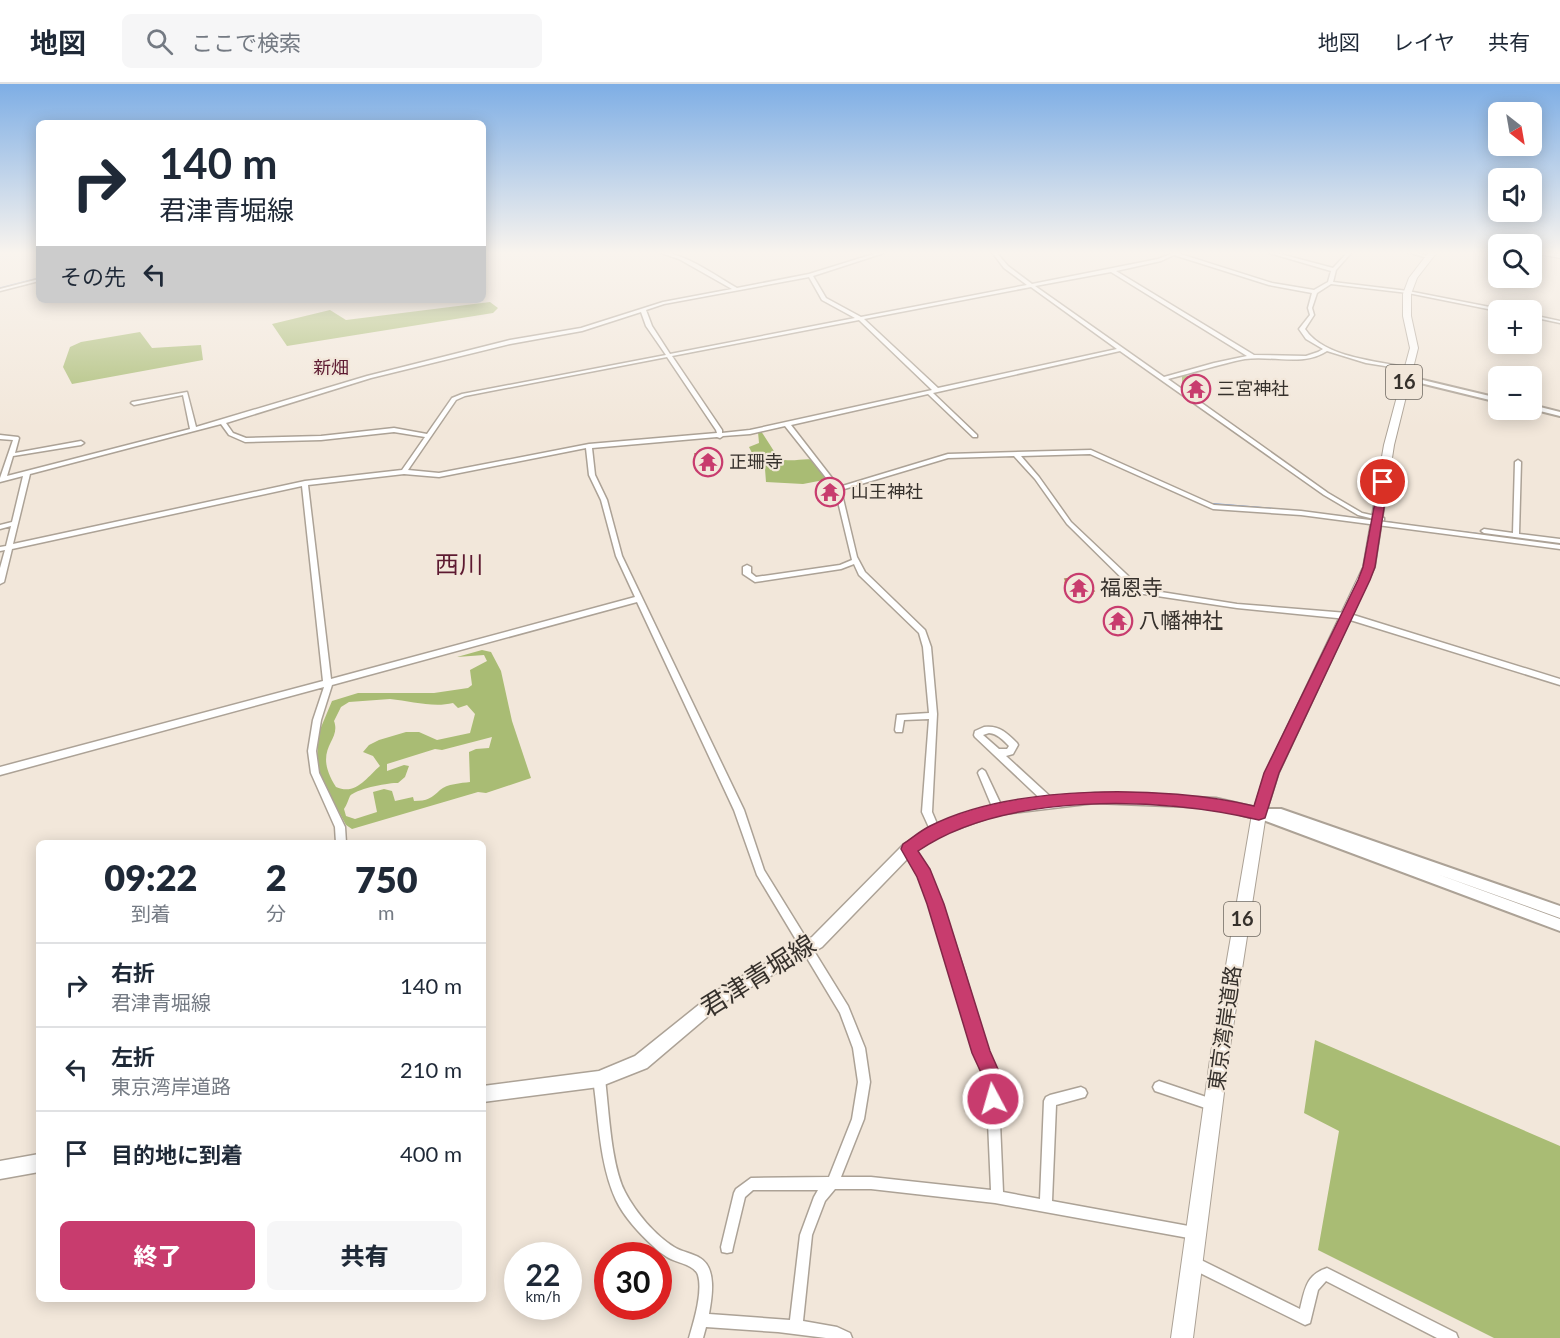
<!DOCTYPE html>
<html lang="ja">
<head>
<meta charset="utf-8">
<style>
  body { margin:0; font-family:Lato,"Noto Sans JP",sans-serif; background:#f6f6f7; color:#1f2937; height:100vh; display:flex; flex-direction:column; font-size:22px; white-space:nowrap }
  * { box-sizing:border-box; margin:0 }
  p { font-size:20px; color:#747a83 }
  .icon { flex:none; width:33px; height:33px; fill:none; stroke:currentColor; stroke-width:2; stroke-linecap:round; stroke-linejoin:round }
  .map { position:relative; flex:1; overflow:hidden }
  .panel { position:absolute; left:36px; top:756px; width:450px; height:462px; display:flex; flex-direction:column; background:#fff; border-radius:9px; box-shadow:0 3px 15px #0003 }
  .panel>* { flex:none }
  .top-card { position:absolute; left:36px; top:36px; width:450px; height:183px; border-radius:9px; box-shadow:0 3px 15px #0003; background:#fff; color:#1f2937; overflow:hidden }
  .needle { width:39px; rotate:149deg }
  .fabs { position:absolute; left:1488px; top:18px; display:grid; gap:12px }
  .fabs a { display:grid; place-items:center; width:54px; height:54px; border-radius:9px; background:#fff; box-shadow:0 3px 15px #0003; font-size:30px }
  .speed { position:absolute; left:504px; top:1158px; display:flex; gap:12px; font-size:30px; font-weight:700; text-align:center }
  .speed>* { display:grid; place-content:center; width:78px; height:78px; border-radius:50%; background:#fff; box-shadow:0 3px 15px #0003; line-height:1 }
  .speed small { font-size:15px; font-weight:400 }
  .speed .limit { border:9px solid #d22; background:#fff; color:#111 }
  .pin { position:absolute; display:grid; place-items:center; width:51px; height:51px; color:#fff; margin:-26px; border:3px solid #fff; border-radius:50%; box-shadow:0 2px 6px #0007 }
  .me { position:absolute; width:66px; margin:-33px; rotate:354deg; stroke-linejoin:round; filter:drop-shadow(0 0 4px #0008) }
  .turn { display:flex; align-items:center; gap:21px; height:126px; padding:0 24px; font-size:27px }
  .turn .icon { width:78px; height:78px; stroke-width:2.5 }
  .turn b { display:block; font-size:42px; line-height:51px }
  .then { display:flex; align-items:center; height:57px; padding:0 24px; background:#0003; gap:12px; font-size:22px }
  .eta { display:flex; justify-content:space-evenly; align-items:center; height:102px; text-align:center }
  .eta b { font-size:36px; font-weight:800; line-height:42px }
  .action { display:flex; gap:12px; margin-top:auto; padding:12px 24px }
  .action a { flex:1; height:69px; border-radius:9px; background:#c83c6e; color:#fff; font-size:24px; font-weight:800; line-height:69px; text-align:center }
  .action a+a { background:#f6f6f7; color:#1f2937 }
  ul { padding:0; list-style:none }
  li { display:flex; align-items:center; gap:18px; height:84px; padding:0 24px; border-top:2px solid #e0e1e3 }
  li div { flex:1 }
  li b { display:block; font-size:22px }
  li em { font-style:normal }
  header { display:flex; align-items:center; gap:36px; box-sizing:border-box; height:84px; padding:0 30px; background:#fff; border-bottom:2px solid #e0e1e3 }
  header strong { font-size:28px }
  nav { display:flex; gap:33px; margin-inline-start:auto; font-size:21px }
  .search { width:420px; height:54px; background:#f6f6f7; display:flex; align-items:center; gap:15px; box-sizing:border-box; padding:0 21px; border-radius:9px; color:#747a83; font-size:22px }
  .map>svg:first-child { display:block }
</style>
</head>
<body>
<header>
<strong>地図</strong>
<div class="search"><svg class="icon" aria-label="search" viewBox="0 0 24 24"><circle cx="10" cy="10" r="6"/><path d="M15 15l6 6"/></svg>ここで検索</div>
<nav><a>地図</a><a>レイヤ</a><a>共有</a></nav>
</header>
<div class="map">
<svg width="1560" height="1254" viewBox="0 0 1560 1254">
  <rect width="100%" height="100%" fill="#f2e7da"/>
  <path fill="#a9bc74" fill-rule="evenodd" d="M490,218l8,6 -5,5 -206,33 -15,-22 58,-14 16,10z
    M140,248l12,16 49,-3 2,15 -131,24 -9,-17 7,-20 11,-5z
    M1182,292c15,-2 24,6 28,19l-25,-3 -3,-7z
    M761,347l18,28c23,6 39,-12 50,20l-26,5 -37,-2 -1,-13 -4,-7 -13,2 -5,-5 10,-4 -4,-8 10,-4 -1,-11z
    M482,566l9,2 10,19 11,50 19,57 -45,15 -8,-1 -126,37 -6,-4 -30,-55 3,-38 13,-31 26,-8h76l34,-5 4,-3 -2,-15 17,-9 -3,-6 -27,2zM390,615c21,2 43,9 63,4l5,5 9,-3 8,9 -5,19 -33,7 -18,-8h-13l-27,8 -10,5 -6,7 10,4 7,10c-13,11 -24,30 -44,21 -25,-39 6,-45 -2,-66l7,-14 8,-5zM492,653l-3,11 -13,1 -7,3 1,30c-9,1 -23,2 -30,8 -8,8 -13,11 -26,11l-1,-4 -18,4 -3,-10 -8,-2 -11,3 4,20 -22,7 -9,-3 -2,-7c3,-4 4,-9 6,-13 5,-7 40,-14 48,-13l7,-6 4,-11 -5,-1 -17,6v-7l48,-15 7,1z
    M1315,956l245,106v192h-66l-176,-88 21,-119 -35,-18z"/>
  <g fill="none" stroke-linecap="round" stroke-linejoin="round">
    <path stroke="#7fa4e1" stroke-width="1.5" d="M0,204l39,-10"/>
    <path stroke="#7fa4e1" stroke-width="2" d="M1213,420l85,7
      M1313,429l59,7
      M1379,437l14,2
      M1453,447l107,13"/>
    <g stroke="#aca296" stroke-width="3">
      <path id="minor" d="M658,168c26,0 56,23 79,36l72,-14 71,-22h7l-74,24 13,22 35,19 166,-32 -23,-17 -12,-16h4l12,14 24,18 126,-25 13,-5 -4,-2h7l98,31 42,7 14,-8 3,-11 -65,-19h7l60,16 15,-16h4l-16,18 -3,12 75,9 97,19 -7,1 -90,-18 -77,-9 -14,9 -5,15 2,7 -9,14c19,29 73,32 105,39v2l-44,-7 -39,-12c-24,16 -55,4 -82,8 -26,5 -52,14 -77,20l160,114 34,20 22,5v2l-2,1 -24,-6 -34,-20 -204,-144 -187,42 44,42v2h-4l-45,-43 -137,31 48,62 109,-33 143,-4 123,55 87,6 259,34v4l-259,-34 -88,-6 -123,-55 -69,2 18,21 32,45 71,67 95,15 110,9 213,66v6l-213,-66 -110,-11 -100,-15 -70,-69 -32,-45 -21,-23 -66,2 -107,32 16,67 8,15 60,58 6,17 6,67 -5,98 8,19 -2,3 -3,1 -3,-1 -10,-22 7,-93 -25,1 -2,12h-6l-1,-2 2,-15 32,-2 -6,-66 -4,-14 -60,-58 -5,-11 -13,5 -86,13 -12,-8v-7l4,-2 4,2v6l5,4 84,-12 12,-5 -17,-71 -50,-63 -35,8 -27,2 -3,2 -3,-1 -125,11 3,27 12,25 15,56 122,254 20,60 84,136 17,42 5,34 -6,37 -23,58h30l120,13 -5,-114 -10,-23 -21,-79 -17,-52 -20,-47 -15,-26 2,-3 3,-1 3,1 14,23 23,53 17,52 22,78 11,24 5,116 37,7 4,-98 2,-4 4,-2 31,-8 4,2 2,4 -2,4 -29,8 -4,96 142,26 4,2 2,4 -2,4 -4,2 -199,-36 -124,-14h-36l-10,12 -13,34 -9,86 34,6 13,6 2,5h-26l-48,-6 -72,-5 -3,11h-14c5,-17 14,-46 9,-63 -4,-11 -22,-12 -31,-18 -5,-3 -10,-7 -14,-11 -14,-13 -29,-29 -37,-46 -17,-37 -17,-81 -23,-121l2,-4 4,-2 4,2 2,4c4,32 6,86 20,113 11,21 30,43 49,55 8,5 18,6 26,11 17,10 12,39 9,56l81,6 10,-85 14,-38 4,-7h-65l-8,7 -12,50 -1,5 -5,1 -5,-1 -1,-5 13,-54 2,-4 15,-11 78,-1 23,-58 6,-37 -5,-34 -13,-35 -83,-138 -23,-65 -97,-208 -305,83 -11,35 -5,31 3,22 26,54 1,16h-10l-1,-16 -24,-54 -3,-22 5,-31 11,-33 -324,88v-8l323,-86 -21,-195 -290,63 -8,33 -4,2v-16l5,-18 -5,1v-4l6,-1 5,-20 -11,3v-4l12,-3 11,-46 -23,6v-4l13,-38 -13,-1v-4l18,2 1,1 -4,15 66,-12 3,2 -3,2 -68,11 -6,20 183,-47 -7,-34 -49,10 -3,-2 1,-1 55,-10 9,35 171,-51 143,-36 71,-12 82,-26 69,-13 -53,-30zM1174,171l95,30 43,8 -4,15 2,7 -11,14 7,10 17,10 -5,3 -12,4 -52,-1 -138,-84 45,-10zM1111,188l136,84 -33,7 -50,14 -129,-91zM809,193l13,23 33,18 -185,36 -18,-28 -6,-16 18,-6zM1031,203l86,62 -179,39 -74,-69zM641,228l5,14 20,29 -204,39 -10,4 -25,36 -33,-6 -73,8 -75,2 -13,-5 -7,-10 145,-45 139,-34 72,-13zM859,236l73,70 -182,40 -28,3v-3l-50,-74zM667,273l49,73 1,3 -128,11 -150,29 -31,-3 48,-70 9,-4zM221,340l8,11 16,7 76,-2 73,-8 31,5 -23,33 -97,11 -292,63 17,-70zM586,364l3,27 12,25 15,56 19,41 -304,82 -23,-194 96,-11 35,3z
        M1407,168h7l16,5 -2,1z
        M39,195v2l-39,10v-2z
        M1532,231l28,6v2l-28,-6z
        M1518,376l3,2 -2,72 41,5v4l-76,-10 -3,-2 3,-2 29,4 2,-71z
        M984,643c15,-2 23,6 33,16l1,2 -5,9 -7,2 47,43 2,3 -2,3 -3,1 -3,-1 -72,-68 -1,-2 1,-4zM989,649c9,1 14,7 20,13l-2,3h-8l-16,-14z
        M982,685l3,2 1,2 17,36 -2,3 -3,1 -3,-1 -2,-3 -15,-36 1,-2z
        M1159,997l59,20 2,4 -2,4 -4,2 -59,-20 -2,-4 2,-4z
        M1193,1172l107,53c5,-20 6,-34 27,-41l129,65 2,5h-21l-111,-57 -8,9 -8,33 -5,2 -117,-58 -1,-5 1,-5z"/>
    </g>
    <g stroke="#aca296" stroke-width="4">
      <path id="tertiary" d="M1406,292l92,22v4l-94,-23 -1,-1z
        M1532,321l28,7v4l-28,-7z
        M1259,725h22l279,97v12l-123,-44 123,45v12l-305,-114 -2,-3 2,-3z"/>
    </g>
    <g stroke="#aca296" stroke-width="3">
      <path id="secondary" d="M1095,709l121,5 43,10 5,2 2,4 -2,4 -5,2 -43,-12 -121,-5 -99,12 -56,20 -27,18 -91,94 -96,54 -79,67 -48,19 -116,15v-16l116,-15 36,-15 81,-65 96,-54 91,-92 27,-18 66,-22z
        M39,1070v18l-39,7v-18z"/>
    </g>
    <g stroke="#aca296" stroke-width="2">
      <path id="primary" d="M1536,168l24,2v4l-23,-4z"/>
    </g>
    <g stroke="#aca296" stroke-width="2">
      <path id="trunk" d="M1429,168h8l-20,26 -6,16v22l7,32 -24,97 -19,122 -96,206 -13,41 -37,239 -36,285h-22l40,-285 41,-239 13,-41 98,-206 21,-122 26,-97 -7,-32v-22l6,-16z"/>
    </g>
    <use href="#minor" fill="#fff" fill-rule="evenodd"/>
    <use href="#tertiary" fill="#fff" fill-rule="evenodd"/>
    <use href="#secondary" fill="#fff" fill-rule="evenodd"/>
    <use href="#primary" fill="#fff" fill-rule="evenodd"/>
    <use href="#trunk" fill="#fff" fill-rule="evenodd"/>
  </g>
  <path fill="#d2a16f" d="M1065,495l29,12 -1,4 -18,4 -11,-16z"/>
  <path fill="#ab835a" d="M718,380l1,4 -20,3v-4z
    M1094,507l-1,4 -18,4 1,-4z"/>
  <path fill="#f4bb81" stroke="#ab835a" stroke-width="1.5" d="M714,368l4,12 -19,3 -4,-13z
    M1083,492l11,15 -18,4 -11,-16z"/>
  <linearGradient id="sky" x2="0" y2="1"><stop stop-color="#7eaee5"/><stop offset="0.49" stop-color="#f9f4ee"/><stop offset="1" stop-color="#f9f4ee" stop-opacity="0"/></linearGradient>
  <rect width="1560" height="344" fill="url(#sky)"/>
  <path fill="#c83c6e" stroke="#822748" stroke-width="1.5" d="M1379,396l9,2 -13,85 -5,13 -91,193 -14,45 -6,2c-98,-24 -255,-28 -341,31l12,18 14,35 46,147 11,25 1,23 -2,7 -7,3 -7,-3 -3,-29 -11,-24 -45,-149 -10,-27 -16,-28 2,-5c9,-6 17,-13 27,-18 82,-42 235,-41 324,-20l10,-33 94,-193 5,-13z"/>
  <defs>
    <g id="temple-ring" transform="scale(1.5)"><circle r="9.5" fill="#f2e7da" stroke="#c83c6e" stroke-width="1.5"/><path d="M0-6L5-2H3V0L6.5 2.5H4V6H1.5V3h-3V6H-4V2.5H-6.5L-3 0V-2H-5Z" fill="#c83c6e"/></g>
  </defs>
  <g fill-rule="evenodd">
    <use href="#temple-ring" x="1196" y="305"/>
    <use href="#temple-ring" x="708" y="378"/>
    <use href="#temple-ring" x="830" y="408"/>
    <use href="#temple-ring" x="1079" y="504"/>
    <use href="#temple-ring" x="1118" y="537"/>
  </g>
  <g text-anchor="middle" stroke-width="4.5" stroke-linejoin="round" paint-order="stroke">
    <g font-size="18" fill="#5d1a31" stroke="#f2e7da">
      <text x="331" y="290">新畑</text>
    </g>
    <g font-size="18" fill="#36312c" stroke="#f2e7da" text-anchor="start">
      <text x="1217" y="311">三宮神社</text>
      <text x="729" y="384">正珊寺</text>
      <text x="851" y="414">山王神社</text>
    </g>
    <g fill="#f2e7da" stroke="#6e6860" stroke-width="1.5">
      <rect x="1386" y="281" width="36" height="34" rx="4.5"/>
      <rect x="1224" y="818" width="36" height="34" rx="4.5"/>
    </g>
    <g font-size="20" font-weight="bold" fill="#36312c">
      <text x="1404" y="305">16</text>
      <text x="1242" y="842">16</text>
    </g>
    <g font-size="21" fill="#36312c" stroke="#f2e7da" text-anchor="start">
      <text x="1100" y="511">福恩寺</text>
      <text x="1139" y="544">八幡神社</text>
    </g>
    <g font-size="21" fill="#36312c" stroke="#f2e7da">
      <text transform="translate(1225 944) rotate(-82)" y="7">東京湾岸道路</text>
    </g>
    <g font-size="24" fill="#5d1a31" stroke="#f2e7da">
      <text x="459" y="489">西川</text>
    </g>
    <g font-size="26" fill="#36312c" stroke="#f2e7da">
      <text transform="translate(758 892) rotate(-32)" y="9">君津青堀線</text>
    </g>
  </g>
</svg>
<div class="fabs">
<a><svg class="needle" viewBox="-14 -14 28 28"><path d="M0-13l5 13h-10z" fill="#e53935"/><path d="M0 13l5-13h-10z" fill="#747a83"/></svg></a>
<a><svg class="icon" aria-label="sound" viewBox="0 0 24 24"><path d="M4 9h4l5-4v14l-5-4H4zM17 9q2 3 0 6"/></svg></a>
<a><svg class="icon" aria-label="search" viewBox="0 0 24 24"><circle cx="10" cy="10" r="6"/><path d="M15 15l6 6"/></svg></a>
<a>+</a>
<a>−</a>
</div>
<div class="speed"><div>22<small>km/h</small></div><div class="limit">30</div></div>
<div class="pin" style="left:1383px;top:398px;background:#d93025"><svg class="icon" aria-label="arrive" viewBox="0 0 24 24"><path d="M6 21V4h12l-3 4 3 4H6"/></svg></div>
<svg class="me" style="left:993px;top:1015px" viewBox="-20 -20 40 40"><circle r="17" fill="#c83c6e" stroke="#fff" stroke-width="3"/><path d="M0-11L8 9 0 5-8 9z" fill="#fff"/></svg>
<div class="top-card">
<div class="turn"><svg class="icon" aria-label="right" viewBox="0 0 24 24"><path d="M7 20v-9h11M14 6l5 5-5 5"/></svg><div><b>140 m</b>君津青堀線</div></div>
<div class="then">その先<svg class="icon" aria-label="left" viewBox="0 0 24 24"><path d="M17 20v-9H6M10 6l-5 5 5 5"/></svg></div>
</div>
<section class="panel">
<div class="eta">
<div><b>09:22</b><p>到着</p></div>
<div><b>2</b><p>分</p></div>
<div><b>750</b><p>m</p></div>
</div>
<ul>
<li><svg class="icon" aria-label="right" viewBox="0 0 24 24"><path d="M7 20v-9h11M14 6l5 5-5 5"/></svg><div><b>右折</b><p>君津青堀線</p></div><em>140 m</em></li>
<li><svg class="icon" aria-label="left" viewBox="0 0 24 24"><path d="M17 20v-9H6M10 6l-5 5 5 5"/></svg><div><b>左折</b><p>東京湾岸道路</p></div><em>210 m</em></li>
<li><svg class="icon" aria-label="arrive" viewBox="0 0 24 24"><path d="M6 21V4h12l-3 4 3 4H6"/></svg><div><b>目的地に到着</b></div><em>400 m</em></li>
</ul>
<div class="action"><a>終了</a><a>共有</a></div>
</section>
</div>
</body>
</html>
